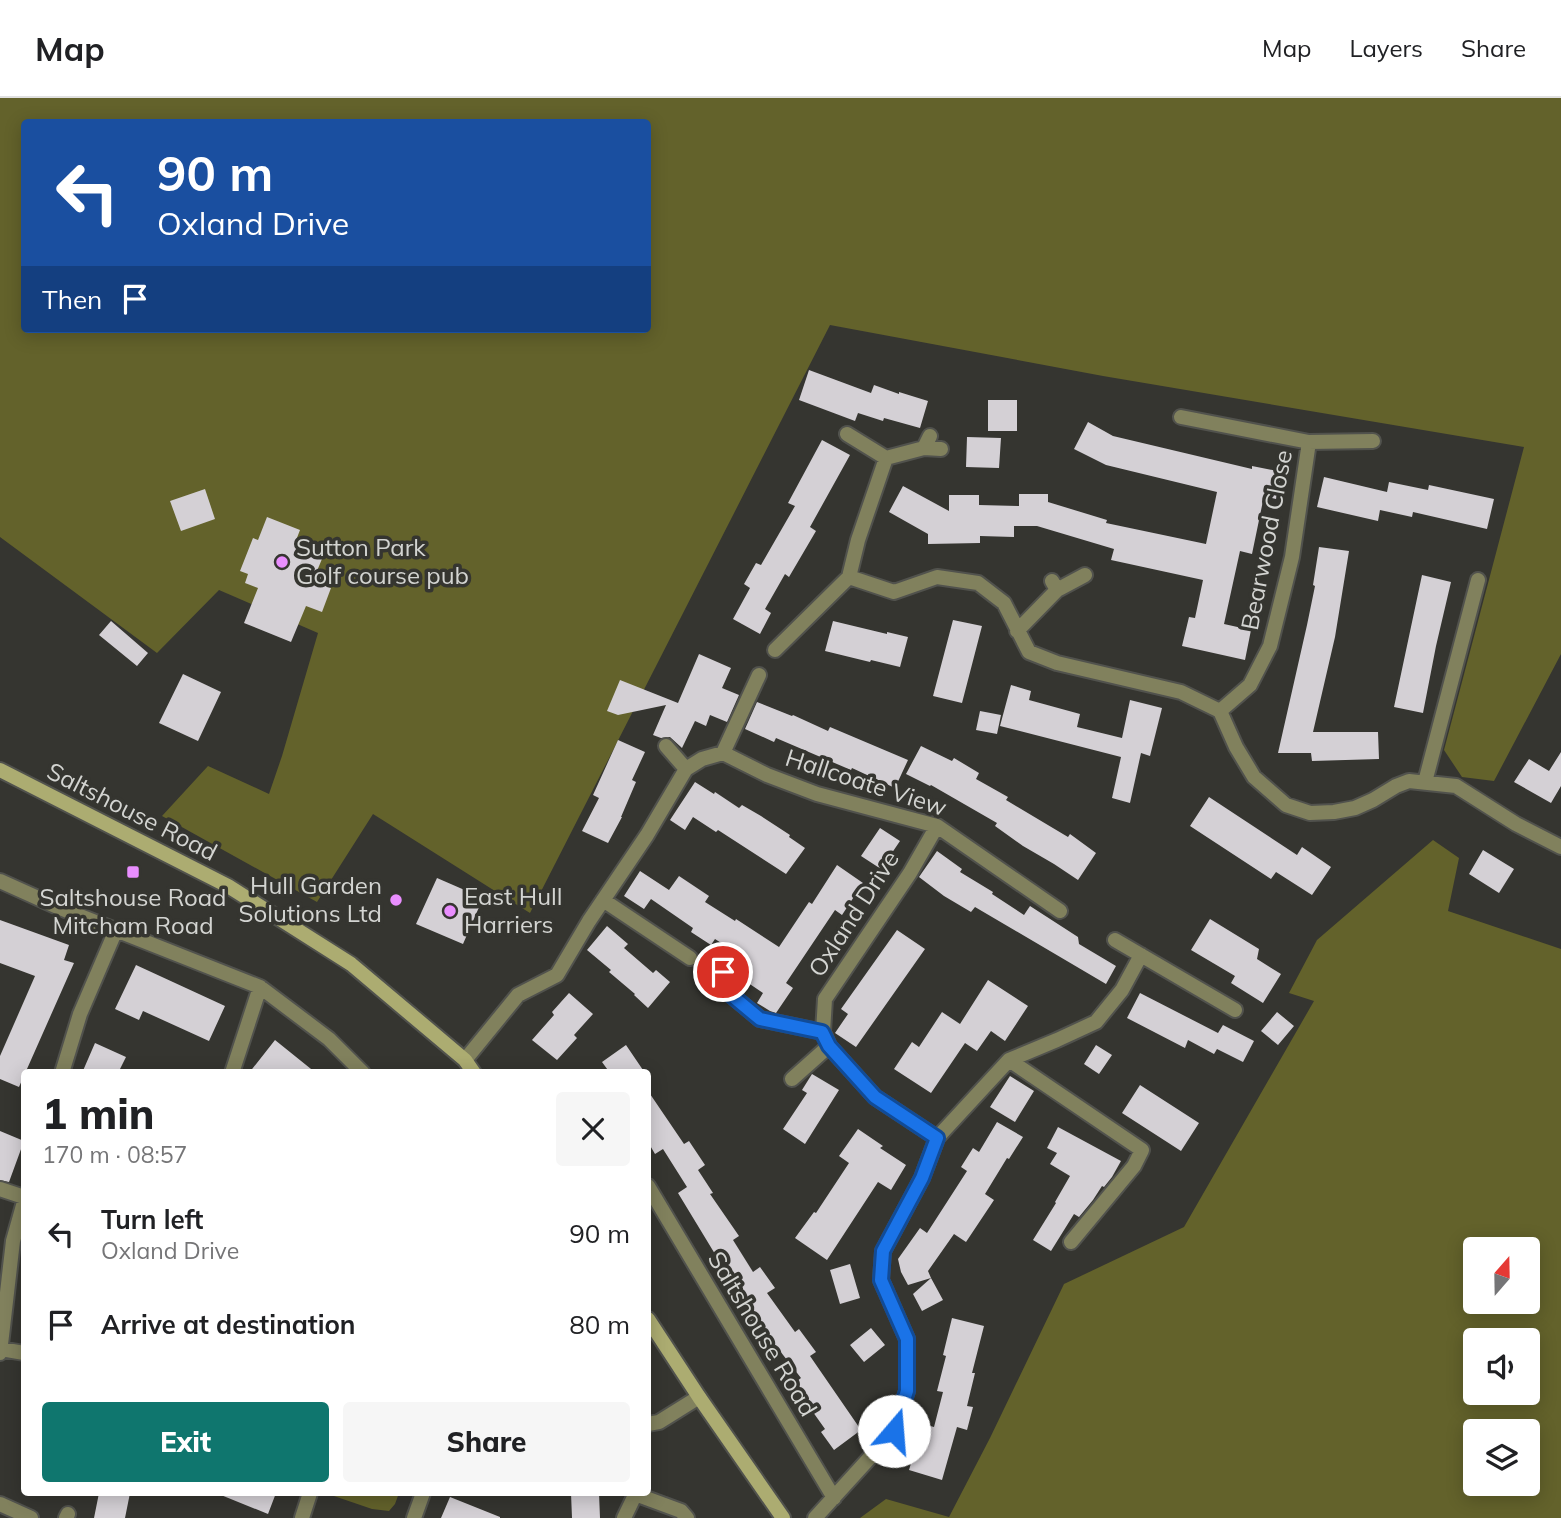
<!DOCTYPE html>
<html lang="en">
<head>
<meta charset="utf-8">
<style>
  body { margin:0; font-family:Mulish,sans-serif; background:#f6f6f6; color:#202124; height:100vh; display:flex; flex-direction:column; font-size:26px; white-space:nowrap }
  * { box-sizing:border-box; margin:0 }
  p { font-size:23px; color:#757577 }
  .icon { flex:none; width:38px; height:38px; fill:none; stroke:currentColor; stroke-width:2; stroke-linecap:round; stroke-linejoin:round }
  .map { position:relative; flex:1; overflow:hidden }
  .panel { position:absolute; left:21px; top:971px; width:630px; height:427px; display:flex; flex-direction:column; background:#fff; border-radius:7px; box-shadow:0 4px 18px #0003 }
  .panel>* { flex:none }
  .banner { position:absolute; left:21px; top:21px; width:630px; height:214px; border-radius:7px; box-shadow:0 4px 18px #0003; background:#1a4fa0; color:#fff; overflow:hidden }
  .needle { width:46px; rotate:20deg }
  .tools { position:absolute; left:1463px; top:1139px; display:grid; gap:14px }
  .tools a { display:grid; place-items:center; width:77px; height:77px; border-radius:7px; background:#fff; box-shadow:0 4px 18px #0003; font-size:35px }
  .pin { position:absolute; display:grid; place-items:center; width:60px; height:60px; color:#fff; margin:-30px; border:4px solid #fff; border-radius:50%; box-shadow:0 2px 7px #0007 }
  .me { position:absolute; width:77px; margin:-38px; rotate:18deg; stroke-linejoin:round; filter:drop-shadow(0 0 5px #0008) }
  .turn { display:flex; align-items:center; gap:24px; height:147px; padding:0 21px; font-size:32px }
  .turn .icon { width:91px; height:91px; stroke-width:2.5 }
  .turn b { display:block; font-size:49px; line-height:60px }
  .then { display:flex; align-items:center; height:66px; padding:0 21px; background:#0003; gap:14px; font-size:26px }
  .round { display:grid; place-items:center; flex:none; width:74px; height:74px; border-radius:7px; background:#f6f6f6 }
  .overview { display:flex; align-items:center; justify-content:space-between; height:119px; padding:0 21px }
  h1 { font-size:42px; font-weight:800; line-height:52px }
  .cta { display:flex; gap:14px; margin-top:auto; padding:14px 21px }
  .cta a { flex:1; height:80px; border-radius:7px; background:#0f766e; color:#fff; font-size:28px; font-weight:800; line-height:80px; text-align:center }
  .cta a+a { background:#f6f6f6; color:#202124 }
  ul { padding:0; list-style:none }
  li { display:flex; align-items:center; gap:21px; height:91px; padding:0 21px }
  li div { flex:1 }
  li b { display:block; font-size:26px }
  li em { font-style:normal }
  header { display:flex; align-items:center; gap:42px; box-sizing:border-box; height:98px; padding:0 35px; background:#fff; border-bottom:2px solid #e0e0e0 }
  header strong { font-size:33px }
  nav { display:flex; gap:38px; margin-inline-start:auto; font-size:24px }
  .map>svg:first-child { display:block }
</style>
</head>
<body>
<header>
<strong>Map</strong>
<nav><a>Map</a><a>Layers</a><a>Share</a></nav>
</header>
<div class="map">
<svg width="1561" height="1420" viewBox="0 0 1561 1420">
  <rect width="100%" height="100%" fill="#353530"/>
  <path fill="#63622b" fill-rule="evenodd" d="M0,0h1561v556l-67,127 -32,-4 -18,-27 80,-303 -421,-71 -273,-51 -300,588 -157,-99 -56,88 -155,-86 46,-50 61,28 13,-38 36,-123 -99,-43 -62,63 -157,-116zM24,24h624v207h-624z
    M1433,742l26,18 -11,53 113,38v569h-701l26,-19 63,18 41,-79 74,-154 120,-57 130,-226 -25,-8 28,-53zM1475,1152h53v52h-53zM1528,1242v53h-53v-53zM1475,1334h53v52h-53z
    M331,1395h68l-4,11 -6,7 -17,-2 -41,-14z"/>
  <path fill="#d4d0d5" d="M809,272l62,23 3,-8 25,9v-2l29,9 -8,27 -36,-10 -1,3 -25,-8 -3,8 -56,-21z
    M988,302h29v31h-29z
    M1088,324l25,14 139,33v-3l30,6 -6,27 -12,-3 -12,58 -12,-3 -16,73 27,6 -6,30 -63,-14 7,-29 6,1 8,-38 -92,-20 3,-11 -77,-23h-23v11l-34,-1v7l-52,1v-10l-39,-22 14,-26 46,25v-16h30v10l40,1v-12h29v8l59,18 -1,3 100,21 11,-52 -111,-27 -32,-16z
    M967,339l34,1 -2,30 -33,-1z
    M822,342l28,15 -40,72 6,4 -27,46 -4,-3 -20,35 6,4 -11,21 -27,-15 17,-31 -6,-4 12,-21 5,2 34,-59 -7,-3z
    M1324,379l63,15 2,-10 39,8 1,-5 65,14 -7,30 -74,-17 -1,5 -32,-7 -2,11 -61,-14z
    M205,391l10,30 -34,12 -11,-30z
    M267,419l33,13 -5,13 29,11 -7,17 7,3 -4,10 11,4 -9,24 -16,-6 -15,36 -47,-19 14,-35 -13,-5 3,-9 -8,-3 13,-33 5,2z
    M1319,449l30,4 -14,86 -22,95h65l1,27 -67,2 -1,-8h-33l29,-128 8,-39 -2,-1z
    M1422,477l29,7 -15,64 -13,67 -29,-6z
    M953,522l29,6 -20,77 -29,-7z
    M111,523l37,32 -11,13 -38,-31z
    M833,523l54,13v-2l21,5 -8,30 -29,-7 -1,2 -45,-11z
    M699,556l32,14 -9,20 17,7 -12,27 -17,-7 -4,11 -11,-5 -13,27 -12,-11 -9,1 -8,-3 13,-30 -48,10 -11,-4 13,-31 58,23z
    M183,576l38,18 -23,49 -39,-18z
    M1011,587l20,6 -2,9 51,14 -3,13 45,11 8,-38 32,8 -12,48 -9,-3 -11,50 -18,-5 9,-41 -121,-31z
    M757,604l35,14 1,-1 35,16 2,-4 78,33 -13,28 -43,-20 -1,2 -75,-32 -2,4 -29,-13z
    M980,613l21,4 -4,19 -21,-4z
    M618,642l27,12 -13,28 4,2 -15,35h1l-14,26 -26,-12 17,-33 -6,-3z
    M921,648l31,15 2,-3 25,15 -3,6 32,18 -2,3 62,37 2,-3 26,19 -18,27 -24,-16 -31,-18 -28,-20 2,-3 -66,-38 -1,1 -24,-12z
    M1561,654v34l-10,17 -37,-21 15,-23 20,12z
    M695,684l19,12 1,-2 24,16 3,-3 19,11 29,19 -1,2 16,11 -19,26 -68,-44 -2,2 -23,-15 -8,13 -15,-10z
    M1209,699l88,58 5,-8 29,20 -19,28 -36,-23 -5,7 -81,-53z
    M880,730l20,13 -19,28 -20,-13z
    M1483,752l31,19 -15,24 -30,-19z
    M937,753l25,18 -2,3 33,20 -1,2 32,21 6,-9 48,31 1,7 37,22 -10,18 -131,-77 -4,5 -27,-16 -25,-19z
    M837,767l26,18 -21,32 -7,-5 -49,73 7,5 -17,25 -6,-2 -13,-8 6,-10 -28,-19 11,-15 -31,-20 -4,6 -20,-13 2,-4 -42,-29 -7,10 -20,-13 16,-25 29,19 10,-14 30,20 -4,6 30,19 1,-2 43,28 30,-45 3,2z
    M437,780l46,20 -20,46 -47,-20z
    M1210,821l49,30 -2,10 24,15 -18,29 -32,-20 4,-7 -44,-26z
    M0,822l69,25 -5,15 10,3 -55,124 -19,-8v-23l35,-80 -35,-13z
    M607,828l21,18 -4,4 29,25 3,-3 14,12 -22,26 -14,-13 1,-1 -26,-22 2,-2 -24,-20z
    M897,832l28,19 -69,98 -21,-14 13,-19 -7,-5z
    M136,867l89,41 -16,35 -66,-30 -4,9 -24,-11z
    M988,882l40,26 -23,35 -14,-10 -14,20 -12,-8 -34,50 -37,-24 18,-27 7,5 23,-35 18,12z
    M569,895l24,21 -19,21 3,3 -20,22 -25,-20 22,-25 -2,-3z
    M1140,895l78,40 5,-8 31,16 -11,21 -26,-13 -3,5 -26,-14 -3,8 -58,-30z
    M1277,914l17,14 -16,19 -17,-14z
    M275,942l41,33h-67z
    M95,945l31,14 -8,16h-36z
    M626,947l19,28h-35l-8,-11z
    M1096,947l16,10 -13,19 -15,-10z
    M812,976l27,16 -34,54 -22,-15 24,-36 -5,-3z
    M1010,978l24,15 -19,31 -25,-15z
    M1140,987l59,38 -18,28 -59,-38z
    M648,993l36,53 5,-3 16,24 -7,5 15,23 -3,1 29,42 -6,4 20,32 7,-5 15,21 -8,5 28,39 4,-3 17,23 -6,4 51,74 -27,20 -13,-18 4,-3 -32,-45 8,-6 -28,-36 -6,5 -22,-31 7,-5 -20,-29 -54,-89 9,-6 -24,-38 -8,5 -7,-12z
    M997,1024l26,15 -14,22 -2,-1 -22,36 9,6 -28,42 -12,-8 -26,37 3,7 -23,7 -7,-13 -3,-13 22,-31 7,5 40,-62 -6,-4 12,-19 6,4z
    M1058,1029l63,34 -9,16 -8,10 -2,-1 -9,14 -14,17 -5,-3 -23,37 -18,-11 23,-37 -1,-1 15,-26 -20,-12 7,-11 -10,-5z
    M858,1031l25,17 -3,2 26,17 -15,25 -13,-8 -51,78 -32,-22 19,-26 2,1 33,-50 -10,-7z
    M0,1033l24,10 -15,41 -9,-2z
    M850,1166l10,34 -20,6 -10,-34z
    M931,1180l12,22 -21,11 -9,-17z
    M952,1220l32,8 -12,47h3l-8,33 6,1 -6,23 -10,-3 -15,53 -33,-10 14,-46 11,3 9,-35 -6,-1 9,-35 -3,-1z
    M871,1230l14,17 -21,17 -14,-17z
    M99,1395h31l-5,25h-31z
    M216,1395h60l-8,21z
    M571,1395h28l1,25h-28z
    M450,1399l50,20v1h-59z"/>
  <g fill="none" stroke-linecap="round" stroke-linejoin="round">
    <g stroke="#51524d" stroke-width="18">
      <path id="street" d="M1181,319l128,25 64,-1
        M847,336l39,24 38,-10
        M930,338l-6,12 17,1
        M849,479l45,15 43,-15 41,6 26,20 25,49 28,11 124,29 39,19 16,36 18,30 32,28 24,8 24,-1 21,-4 18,-8 23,-14 13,-5 47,5 60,38 45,23
        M1052,483l5,9 28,-15
        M1017,533l40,-41
        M775,552l74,-73 9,-37 28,-82
        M1220,613l30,-26 20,-39 22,-89 17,-115
        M666,648l20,23
        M723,655l36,-78
        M1425,684l53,-202
        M937,728l-27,47 -85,126 -2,33 6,14 46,51 62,41
        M0,783l60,27 200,79 69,52 34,34
        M603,802l87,58
        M1115,842l120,70
        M723,874l7,22 30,25 63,13
        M465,962l53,-65 39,-20 32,-54 58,-86 39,-66 16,-10 21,-6 44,22 50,19 120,32 123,85
        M1009,962l133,90 -8,16 -63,76
        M62,975l18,-59 36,-84
        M232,975l28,-86
        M792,981l37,-33
        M648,1088l186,312
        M0,1091l24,8
        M1,1251l23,4
        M0,1255l13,-112 11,-39
        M648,1326l11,-2 40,-25
        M635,1396l46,17 6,7
        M0,1406l31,14
        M66,1420l2,-4
        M302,1420l8,-25
        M414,1420l9,-25
        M624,1420l12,-25
        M815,1420l79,-87 13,-40v-52l-26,-59 2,-29 39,-73 15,-40 72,-78 48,-20 39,-18 26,-32 19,-35"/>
    </g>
    <g stroke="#51524d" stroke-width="18">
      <path id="secondary" d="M0,672l228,116 123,78 114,96 9,13
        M648,1221l51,78 84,121"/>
    </g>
    <use href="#street" stroke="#81815d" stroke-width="14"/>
    <use href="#secondary" stroke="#acac71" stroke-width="14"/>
  </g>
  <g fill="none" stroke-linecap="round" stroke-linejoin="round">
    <g stroke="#114b97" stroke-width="18">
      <path id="route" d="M723,874l7,22 30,25 62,13 7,14 46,51 62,41 -15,40 -39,73 -2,29 26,59v52l-13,40"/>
    </g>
    <use href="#route" stroke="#1a73e8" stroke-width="12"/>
  </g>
  <g fill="#e98efe" stroke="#353530" stroke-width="2.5">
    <circle cx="282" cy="464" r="7"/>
    <rect x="126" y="767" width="14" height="14" rx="3.5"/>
    <circle cx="396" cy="802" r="7"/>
    <circle cx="450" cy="813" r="7"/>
  </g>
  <g text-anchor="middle" stroke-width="7" stroke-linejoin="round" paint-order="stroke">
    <g font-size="24" fill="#d3d4d1" stroke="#353530">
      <text transform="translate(1267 442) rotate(-79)" y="8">Bearwood Close</text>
      <text transform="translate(866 685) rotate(18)" y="8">Hallcoate View</text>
      <text transform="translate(132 714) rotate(27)" y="8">Saltshouse Road</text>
      <text transform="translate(854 816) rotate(-57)" y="8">Oxland Drive</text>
      <text transform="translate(762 1236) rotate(59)" y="8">Saltshouse Road</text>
    </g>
    <g font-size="24" fill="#d3d4d1" stroke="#353530" text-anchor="start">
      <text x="296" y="458">Sutton Park<tspan x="296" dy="28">Golf course pub</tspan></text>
      <text x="382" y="796" text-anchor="end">Hull Garden<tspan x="382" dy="28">Solutions Ltd</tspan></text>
      <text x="464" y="807">East Hull<tspan x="464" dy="28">Harriers</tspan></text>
      <text x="133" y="808" text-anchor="middle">Saltshouse Road<tspan x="133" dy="28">Mitcham Road</tspan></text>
    </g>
  </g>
</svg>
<div class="tools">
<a><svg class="needle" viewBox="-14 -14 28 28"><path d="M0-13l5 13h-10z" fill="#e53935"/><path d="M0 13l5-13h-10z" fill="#757577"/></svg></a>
<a><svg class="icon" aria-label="sound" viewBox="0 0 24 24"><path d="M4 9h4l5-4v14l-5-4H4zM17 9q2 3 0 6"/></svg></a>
<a><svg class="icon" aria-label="layers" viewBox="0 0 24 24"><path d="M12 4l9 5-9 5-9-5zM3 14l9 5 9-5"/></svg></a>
</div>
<div class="pin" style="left:723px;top:874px;background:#d93025"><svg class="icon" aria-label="arrive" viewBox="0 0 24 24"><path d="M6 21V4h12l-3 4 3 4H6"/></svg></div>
<svg class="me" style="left:894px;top:1333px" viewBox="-20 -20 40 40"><circle r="19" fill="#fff"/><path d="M0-13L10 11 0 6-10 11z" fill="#1a73e8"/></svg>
<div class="banner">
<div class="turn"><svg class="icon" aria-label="left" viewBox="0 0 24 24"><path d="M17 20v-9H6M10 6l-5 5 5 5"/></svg><div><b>90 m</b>Oxland Drive</div></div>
<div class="then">Then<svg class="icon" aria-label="arrive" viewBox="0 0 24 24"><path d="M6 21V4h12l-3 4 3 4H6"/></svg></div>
</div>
<section class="panel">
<div class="overview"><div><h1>1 min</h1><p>170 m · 08:57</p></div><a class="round"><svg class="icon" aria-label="close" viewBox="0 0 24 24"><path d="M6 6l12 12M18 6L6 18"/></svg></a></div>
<ul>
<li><svg class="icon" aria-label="left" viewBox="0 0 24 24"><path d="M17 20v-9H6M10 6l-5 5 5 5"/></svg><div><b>Turn left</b><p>Oxland Drive</p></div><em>90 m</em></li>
<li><svg class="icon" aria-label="arrive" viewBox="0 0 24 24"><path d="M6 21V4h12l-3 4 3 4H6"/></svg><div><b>Arrive at destination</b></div><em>80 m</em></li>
</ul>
<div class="cta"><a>Exit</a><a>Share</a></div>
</section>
</div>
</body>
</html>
